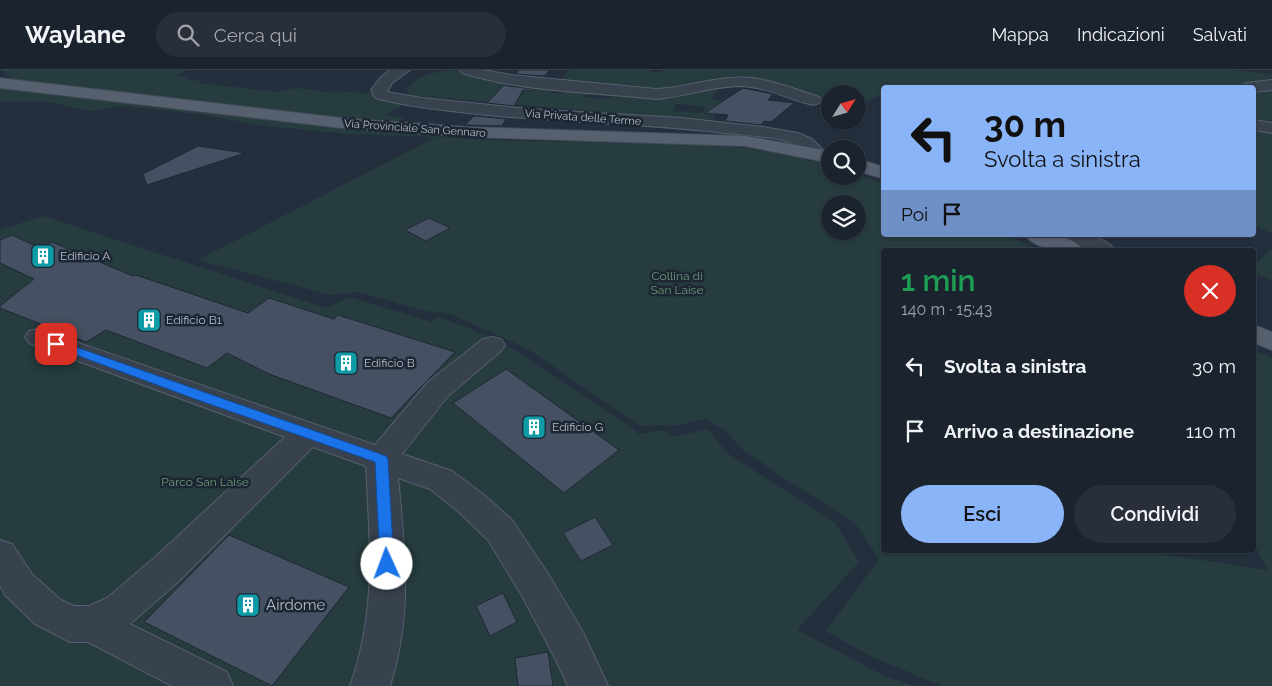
<!DOCTYPE html>
<html lang="it">
<head>
<meta charset="utf-8">
<style>
  body { margin:0; font-family:Raleway,sans-serif; background:#282f3a; color:#f1f3f6; height:100vh; display:flex; flex-direction:column; font-size:19px; white-space:nowrap }
  * { box-sizing:border-box; margin:0 }
  p { font-size:16px; color:#a0a4aa }
  .icon { flex:none; width:28px; height:28px; fill:none; stroke:currentColor; stroke-width:2; stroke-linecap:round; stroke-linejoin:round }
  .map { position:relative; flex:1; overflow:hidden }
  .sheet { position:absolute; left:881px; top:178px; width:375px; height:305px; display:flex; flex-direction:column; background:#1b232e; border-radius:5px; box-shadow:0 1px 4px #0004,0 0 0 1px #39404a }
  .sheet>* { flex:none }
  .hud { position:absolute; left:881px; top:15px; width:375px; height:152px; border-radius:5px; box-shadow:0 1px 4px #0004,0 0 0 1px #39404a; background:#8ab4f8; color:#111; overflow:hidden }
  .needle { width:32px; rotate:53deg }
  .fabs { position:absolute; left:821px; top:15px; display:grid; gap:10px }
  .fabs a { display:grid; place-items:center; width:45px; height:45px; border-radius:50%; background:#1b232e; box-shadow:0 1px 4px #0004,0 0 0 1px #39404a; font-size:25px }
  .pin { position:absolute; display:grid; place-items:center; width:42px; height:42px; color:#fff; margin:-21px; border-radius:10px; box-shadow:0 2px 8px #0006 }
  .me { position:absolute; width:55px; margin:-28px; rotate:358deg; stroke-linejoin:round; filter:drop-shadow(0 0 4px #0008) }
  .turn { display:flex; align-items:center; gap:18px; height:105px; padding:0 20px; font-size:22px }
  .turn .icon { width:65px; height:65px; stroke-width:2.5 }
  .turn b { display:block; font-size:35px; line-height:42px }
  .then { display:flex; align-items:center; height:48px; padding:0 20px; background:#0003; gap:10px; font-size:19px }
  .round { display:grid; place-items:center; flex:none; width:52px; height:52px; border-radius:26px; background:#282f3a }
  .summary { display:flex; align-items:center; justify-content:space-between; height:85px; padding:0 20px }
  h1 { font-size:30px; font-weight:600; line-height:38px; color:#1e9e55 }
  .button { display:flex; gap:10px; margin-top:auto; padding:10px 20px }
  .button a { flex:1; height:58px; border-radius:30px; background:#8ab4f8; color:#111; font-size:20px; font-weight:600; line-height:58px; text-align:center }
  .button a+a { background:#282f3a; color:#f1f3f6 }
  ul { padding:0; list-style:none }
  li { display:flex; align-items:center; gap:15px; height:65px; padding:0 20px }
  li div { flex:1 }
  li b { display:block; font-size:19px }
  li em { font-style:normal }
  header { display:flex; align-items:center; gap:30px; box-sizing:border-box; height:70px; padding:0 25px; background:#1b232e; border-bottom:1px solid #39404a }
  header strong { font-size:24px }
  nav { display:flex; gap:28px; margin-inline-start:auto; font-size:18px }
  .search { width:350px; height:45px; background:#282f3a; display:flex; align-items:center; gap:12px; box-sizing:border-box; padding:0 18px; border-radius:28px; color:#a0a4aa; font-size:19px }
  .map>svg:first-child { display:block }
</style>
</head>
<body>
<header>
<strong>Waylane</strong>
<div class="search"><svg class="icon" aria-label="search" viewBox="0 0 24 24"><circle cx="10" cy="10" r="6"/><path d="M15 15l6 6"/></svg>Cerca qui</div>
<nav><a>Mappa</a><a>Indicazioni</a><a>Salvati</a></nav>
</header>
<div class="map">
<svg width="1272" height="616" viewBox="0 0 1272 616">
  <rect width="100%" height="100%" fill="#242f3e"/>
  <path fill="#263c3f" fill-rule="evenodd" d="M1,0h187l-11,6 12,1 -3,3 15,1 -2,2 78,9 19,-4 39,5 5,-2 33,3 31,10 -19,11 19,3 -4,3 -15,-1 -4,3 -367,-43z
    M454,0l40,12 60,6 -4,5 11,1 4,-4 23,1 -4,6 26,2 4,-6 62,4 45,-11 -10,13 14,2 -6,7 -11,-1 11,1 -7,14 -304,-27 -1,-6c8,-14 32,-18 47,-19zM630,29h1l74,8 -3,6 -29,-2 3,-7z
    M570,0h80l2,3 10,-1v-2h571l39,4v9l-23,-1 -14,6h-238l-23,-4 -7,4h-83v6l-26,11v-11h-28v7l-84,-23 -79,13 -108,-9z
    M0,17l394,43c116,20 234,6 350,18 29,3 58,10 86,18v10h28v-2l26,10v51h121l34,15h-155v300h262l1,2 121,18 -12,-22 -2,-1v-197l18,8v328h-330l-70,-29 -46,-26 53,-72 -24,-36 -65,-41 -47,-32 -18,-20 -20,-11 -27,6 -38,1 -112,-77 -78,-35 -25,-3 -66,-19 -28,3 -133,-35 238,-123 -88,-3 -82,-8 -61,-11 -79,-9 -13,1 -22,4 -47,-10 -39,1 -5,-1zM830,134h28v27h-28zM429,148l21,10 -23,13 -21,-11z
    M1265,17l7,1v35l-18,-3v-29z
    M1254,60l18,2v101l-18,-7z
    M43,146l283,92 23,-11 83,25 5,-6 62,24 128,84 12,10 25,-4 10,7 34,-8 19,24 108,70 24,39 -62,68 92,48 27,8h-916v-456z
    M1272,179v31l-18,-7v-8z"/>
  <path fill="#455162" stroke="#1f2835" d="M519,0h31l-6,6 -28,-2z
    M504,15l5,1 23,3 -1,2 -8,-1 -9,16 -27,-3z
    M743,18l30,6 -5,6 26,3 -23,19 -7,-1 -3,4 -36,-4 3,-6 -23,-2z
    M474,46h3l29,3 -4,7 -37,-1z
    M198,76l47,7 -98,32 -4,-11z
    M429,148l21,10 -24,13 -21,-11z
    M12,165l28,13 12,-6 81,34 3,-1 112,38 21,-15 65,21 4,-4 117,37 -64,66 -122,-44 -42,-21 -20,15 -101,-38 -20,12 -86,-34v-2l34,-27 -34,-16v-23z
    M506,299l113,81 -55,43 -111,-90z
    M595,447l18,28 -32,16 -18,-28z
    M229,465l120,52 -77,99 -128,-64z
    M503,523l14,29 -27,14 -14,-30z
    M548,582l5,34h-35l-3,-28z"/>
  <g fill="none" stroke-linecap="round" stroke-linejoin="round">
    <g stroke="#565f6c" stroke-width="2">
      <path id="minor" d="M390,0h20l-18,13 -5,9 35,6 107,11 152,9 82,9 35,6 14,6 14,14 -3,4c-15,4 -22,-12 -36,-16 -23,-6 -48,-6 -71,-9 -80,-9 -160,-10 -239,-18 -34,-4 -68,-7 -102,-16l-4,-8 10,-13z
        M460,0h23l28,5 145,14c26,-1 51,-10 76,-11 30,-3 59,10 87,19l2,3 -2,3 -6,2c-24,-6 -47,-18 -72,-19 -29,0 -56,11 -85,13 -64,-7 -132,-7 -194,-26z
        M1272,10v10l-18,2v-4h-15l7,-5z
        M1254,50l18,3v10l-18,-3z
        M1057,165c18,0 46,-2 58,15 -18,0 -46,2 -58,-15z
        M38,259l337,116 53,-63 55,-43 9,-2 9,2 4,6 -4,6 -53,45 -46,58 50,17 31,23 29,26 35,52 36,60 25,54h-40l-13,-28 -34,-64 -33,-54 -29,-28 -29,-23 -32,-11c7,73 15,136 -8,208h-40c27,-75 20,-142 16,-220l-53,-19 -134,134 -49,43 97,48 6,14h-61l-84,-44h-18l-35,-18 -29,-28 -6,-10v-46l12,4 20,30 29,26 13,6h15l18,-8 46,-39 132,-122 -256,-94 -4,-6 4,-6z"/>
    </g>
    <g stroke="#414a57" stroke-width="2">
      <path id="major" d="M0,8l342,40 126,9 277,9 85,15v12l-85,-17 -277,-9 -126,-9 -342,-40z
        M858,89l26,8v12l-26,-8z
        M1025,165c18,0 46,-2 58,15 -18,0 -46,2 -58,-15z
        M1254,255l18,7v18l-18,-7z"/>
    </g>
    <use href="#minor" fill="#38414e" fill-rule="evenodd"/>
    <use href="#major" fill="#56606e" fill-rule="evenodd"/>
  </g>
  <path fill="#1a73e8" stroke="#114b97" d="M56,270l330,116 2,3 6,105 -2,5 -5,1 -5,-1 -2,-5 -5,-102 -180,-63 -143,-53 -2,-2 2,-3z"/>
  <defs>
    <g id="building-square" transform="scale(1.25)"><rect x="-9" y="-9" width="18" height="18" rx="4" fill="#0f9aa8" stroke="#1d2633"/><path d="M-4-6H4V6H1V3H-1V6H-4ZM-2.5-4.3h1.7v1.8h-1.7ZM.8-4.3h1.7v1.8H.8ZM-2.5-1h1.7V.8h-1.7ZM.8-1h1.7V.8H.8Z" fill="#fff"/></g>
  </defs>
  <g fill-rule="evenodd">
    <use href="#building-square" x="43" y="186"/>
    <use href="#building-square" x="149" y="250"/>
    <use href="#building-square" x="346" y="293"/>
    <use href="#building-square" x="534" y="357"/>
    <use href="#building-square" x="248" y="535"/>
  </g>
  <g text-anchor="middle" stroke-width="5" stroke-linejoin="round" paint-order="stroke">
    <g font-size="11" fill="#b4bcc9" stroke="#1d2633">
      <text transform="translate(583 47) rotate(4)" y="4">Via Privata delle Terme</text>
      <text transform="translate(415 58) rotate(4)" y="4">Via Provinciale San Gennaro</text>
    </g>
    <g font-size="12" fill="#b4bcc9" stroke="#1d2633" text-anchor="start">
      <text x="60" y="190">Edificio A</text>
      <text x="166" y="254">Edificio B1</text>
      <text x="364" y="297">Edificio B</text>
      <text x="552" y="361">Edificio G</text>
    </g>
    <g font-size="12" fill="#6b9a76" stroke="#1d2633">
      <text x="677" y="210">Collina di<tspan x="677" dy="14">San Laise</tspan></text>
      <text x="205" y="416">Parco San Laise</text>
    </g>
    <g font-size="15" fill="#b4bcc9" stroke="#1d2633" text-anchor="start">
      <text x="266" y="540">Airdome</text>
    </g>
  </g>
</svg>
<div class="fabs">
<a><svg class="needle" viewBox="-14 -14 28 28"><path d="M0-13l5 13h-10z" fill="#e53935"/><path d="M0 13l5-13h-10z" fill="#a0a4aa"/></svg></a>
<a><svg class="icon" aria-label="search" viewBox="0 0 24 24"><circle cx="10" cy="10" r="6"/><path d="M15 15l6 6"/></svg></a>
<a><svg class="icon" aria-label="layers" viewBox="0 0 24 24"><path d="M12 4l9 5-9 5-9-5zM3 14l9 5 9-5"/></svg></a>
</div>
<div class="pin" style="left:56px;top:274px;background:#d93025"><svg class="icon" aria-label="arrive" viewBox="0 0 24 24"><path d="M6 21V4h12l-3 4 3 4H6"/></svg></div>
<svg class="me" style="left:387px;top:494px" viewBox="-20 -20 40 40"><circle r="19" fill="#fff"/><path d="M0-13L10 11 0 6-10 11z" fill="#1a73e8"/></svg>
<div class="hud">
<div class="turn"><svg class="icon" aria-label="left" viewBox="0 0 24 24"><path d="M17 20v-9H6M10 6l-5 5 5 5"/></svg><div><b>30 m</b>Svolta a sinistra</div></div>
<div class="then">Poi<svg class="icon" aria-label="arrive" viewBox="0 0 24 24"><path d="M6 21V4h12l-3 4 3 4H6"/></svg></div>
</div>
<section class="sheet">
<div class="summary"><div><h1>1 min</h1><p>140 m · 15:43</p></div><a class="round" style="background:#d93025;color:#fff"><svg class="icon" aria-label="close" viewBox="0 0 24 24"><path d="M6 6l12 12M18 6L6 18"/></svg></a></div>
<ul>
<li><svg class="icon" aria-label="left" viewBox="0 0 24 24"><path d="M17 20v-9H6M10 6l-5 5 5 5"/></svg><div><b>Svolta a sinistra</b></div><em>30 m</em></li>
<li><svg class="icon" aria-label="arrive" viewBox="0 0 24 24"><path d="M6 21V4h12l-3 4 3 4H6"/></svg><div><b>Arrivo a destinazione</b></div><em>110 m</em></li>
</ul>
<div class="button"><a>Esci</a><a>Condividi</a></div>
</section>
</div>
</body>
</html>
